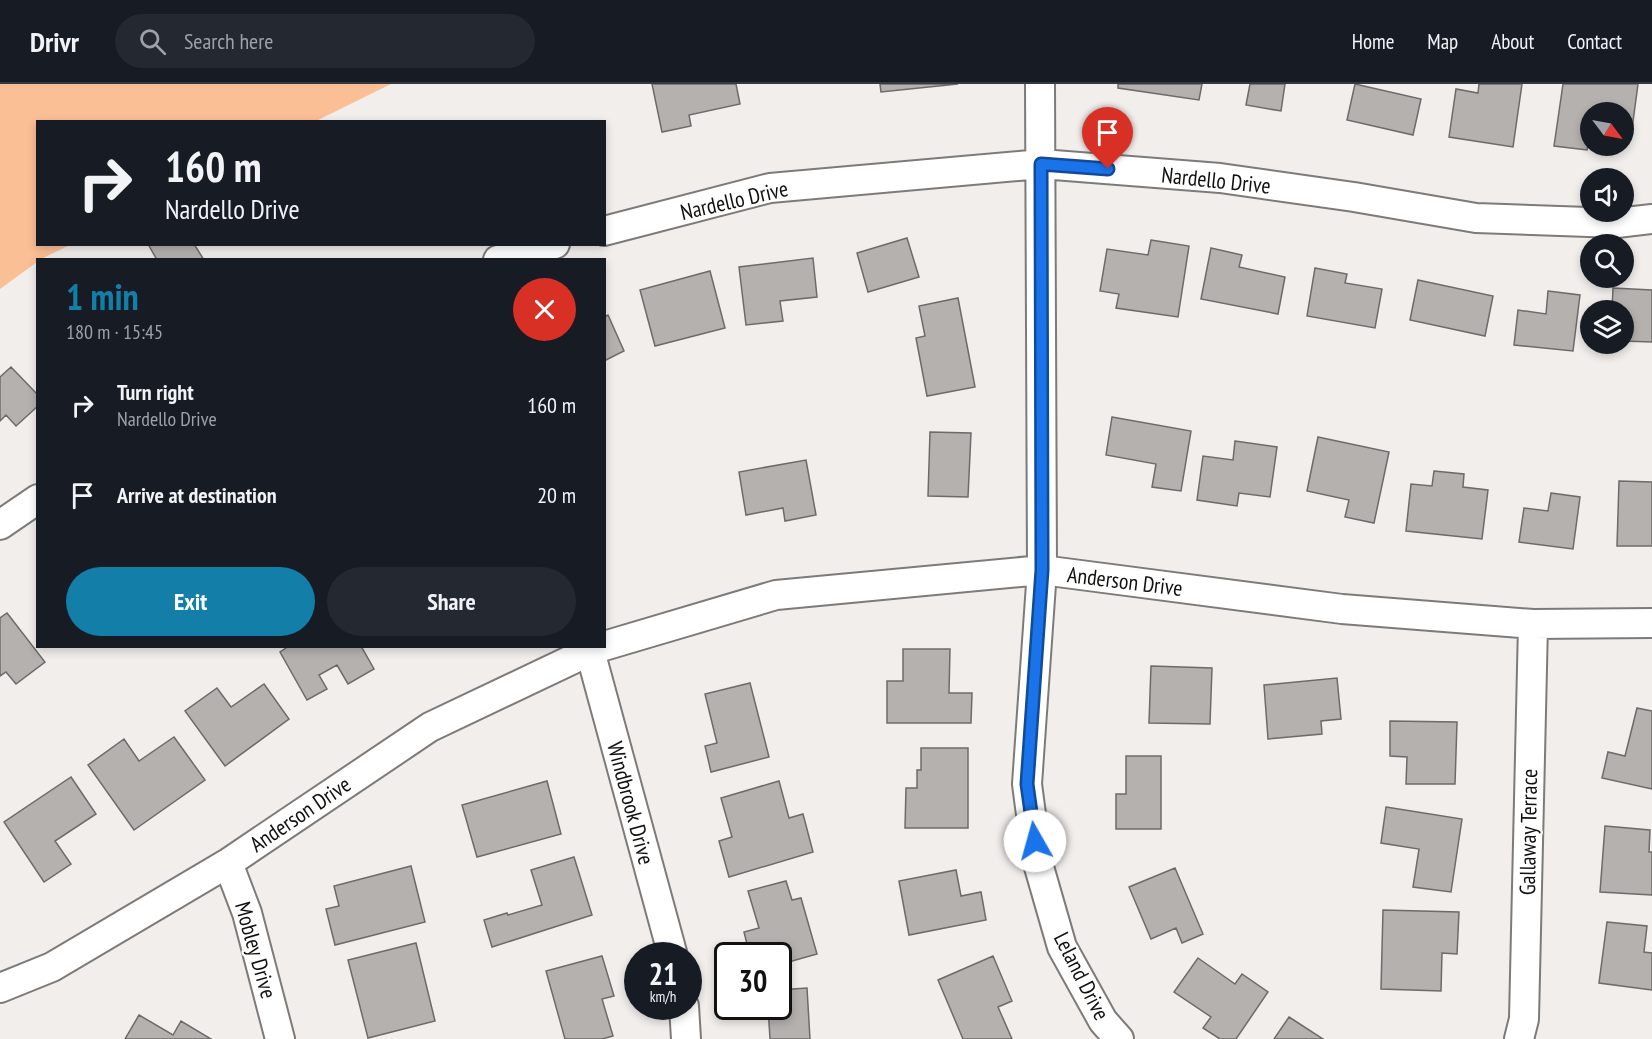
<!DOCTYPE html>
<html lang="en">
<head>
<meta charset="utf-8">
<style>
  body { margin:0; font-family:"PT Sans Narrow",sans-serif; background:#242831; color:#f1f3f6; height:100vh; display:flex; flex-direction:column; font-size:22px; white-space:nowrap }
  * { box-sizing:border-box; margin:0 }
  p { font-size:20px; color:#9ea1a6 }
  .icon { flex:none; width:33px; height:33px; fill:none; stroke:currentColor; stroke-width:2; stroke-linecap:round; stroke-linejoin:round }
  .map { position:relative; flex:1; overflow:hidden }
  .side { position:absolute; left:36px; top:174px; width:570px; height:390px; display:flex; flex-direction:column; background:#171b24; border-radius:0px; box-shadow:0 3px 9px #0003 }
  .side>* { flex:none }
  .hud { position:absolute; left:36px; top:36px; width:570px; height:126px; border-radius:0px; box-shadow:0 3px 9px #0003; background:#171b24; color:#f1f3f6; overflow:hidden }
  .needle { width:39px; rotate:122deg }
  .fabs { position:absolute; left:1580px; top:18px; display:grid; gap:12px }
  .fabs a { display:grid; place-items:center; width:54px; height:54px; border-radius:50%; background:#171b24; box-shadow:0 3px 9px #0003; font-size:30px }
  .speed { position:absolute; left:624px; top:858px; display:flex; gap:12px; font-size:30px; font-weight:700; text-align:center }
  .speed>* { display:grid; place-content:center; width:78px; height:78px; border-radius:50%; background:#171b24; box-shadow:0 3px 9px #0003; line-height:1 }
  .speed small { font-size:15px; font-weight:400 }
  .speed .limit { border:3px solid #111; border-radius:9px; background:#fff; color:#111 }
  .pin { position:absolute; display:grid; place-items:center; width:51px; height:51px; color:#fff; margin:-62px -26px; border-radius:50% 50% 50% 0; rotate:-45deg; box-shadow:0 0 6px #0007 }
  .pin .icon { rotate:45deg }
  .me { position:absolute; width:66px; margin:-33px; rotate:353deg; stroke-linejoin:round; filter:drop-shadow(0 0 4px #0008) }
  .turn { display:flex; align-items:center; gap:21px; height:126px; padding:0 30px; font-size:27px }
  .turn .icon { width:78px; height:78px; stroke-width:2.5 }
  .turn b { display:block; font-size:42px; line-height:51px }
  .round { display:grid; place-items:center; flex:none; width:63px; height:63px; border-radius:32px; background:#242831 }
  .summary { display:flex; align-items:center; justify-content:space-between; height:102px; padding:0 30px }
  h1 { font-size:36px; font-weight:700; line-height:45px; color:#137ea8 }
  .action { display:flex; gap:12px; margin-top:auto; padding:12px 30px }
  .action a { flex:1; height:69px; border-radius:36px; background:#137ea8; color:#fff; font-size:24px; font-weight:700; line-height:69px; text-align:center }
  .action a+a { background:#242831; color:#f1f3f6 }
  ul { padding:0; list-style:none }
  li { display:flex; align-items:center; gap:18px; height:90px; padding:0 30px }
  li div { flex:1 }
  li b { display:block; font-size:22px }
  li em { font-style:normal }
  header { display:flex; align-items:center; gap:36px; box-sizing:border-box; height:84px; padding:0 30px; background:#171b24; border-bottom:2px solid #363941 }
  header strong { font-size:28px }
  nav { display:flex; gap:33px; margin-inline-start:auto; font-size:21px }
  .search { width:420px; height:54px; background:#242831; display:flex; align-items:center; gap:15px; box-sizing:border-box; padding:0 21px; border-radius:33px; color:#9ea1a6; font-size:22px }
  .map>svg:first-child { display:block }
</style>
</head>
<body>
<header>
<strong>Drivr</strong>
<div class="search"><svg class="icon" aria-label="search" viewBox="0 0 24 24"><circle cx="10" cy="10" r="6"/><path d="M15 15l6 6"/></svg>Search here</div>
<nav><a>Home</a><a>Map</a><a>About</a><a>Contact</a></nav>
</header>
<div class="map">
<svg width="1652" height="955" viewBox="0 0 1652 955">
  <rect width="100%" height="100%" fill="#f1eeec"/>
  <path fill="#fbbf96" d="M0,0h391l-75,37 -278,1v122l32,1 -29,14 -3,1 -1,2 -37,27z"/>
  <path fill="#b4b1af" stroke="#6d6b69" stroke-width="1.5" d="M652,0h84l4,20 -51,11 2,11 -29,6z
    M880,0h78l-77,8z
    M1118,0h84l-3,16 -81,-12z
    M1250,0h35l-4,27 -35,-6z
    M1355,0l66,15 -8,36 -66,-15z
    M1479,0h43l-9,63 -64,-10 7,-48 22,4z
    M1563,0h75l-6,45 -9,-1v-16h-33v19l-3,19 -33,-4z
    M907,154l12,39 -51,15 -11,-39z
    M1151,156l38,6 -11,71 -62,-9 3,-14 -19,-3 7,-42 41,6z
    M148,160h46l10,16h-47z
    M1211,164l31,7 -3,12 46,10 -7,37 -77,-15z
    M813,174l4,39 -37,4 3,20 -37,4 -7,-58z
    M1315,184l32,6 -2,9 37,6 -7,39 -68,-12z
    M710,187l15,57 -70,18 -15,-56z
    M1418,196l75,16 -8,40 -75,-16z
    M1613,204l39,2v52l-29,-1v-31h-11z
    M1548,207l32,4 -7,56 -59,-6 4,-35 28,4z
    M958,214l17,89 -48,9 -11,-58 9,-2 -6,-30z
    M608,231l16,36 -20,10v-44z
    M11,283l27,28v11l-22,20 -10,-11 -6,6v-44z
    M1112,333l79,14 -10,60 -29,-4 4,-23 -50,-9z
    M930,348l41,1 -3,64 -40,-1z
    M1318,353l71,15 -15,71 -29,-6 4,-17 -42,-9z
    M1235,357l42,6 -7,50 -31,-4 -2,13 -40,-6 6,-44 30,4z
    M806,376l10,55 -31,6 -2,-13 -37,7 -7,-43z
    M1434,387l30,3 -1,13 25,3 -6,49 -76,-8 5,-47 21,2z
    M1619,397l33,1v64h-35z
    M1551,409l29,4 -7,52 -54,-7 5,-34 24,3z
    M7,529l38,49 -29,22 -10,-12 -6,4v-58z
    M289,562h72l13,23 -26,15 -11,-19 -18,10 8,14 -20,11 -27,-48z
    M903,565h47l-1,44h23l-1,30h-84v-42h16z
    M1151,582l61,2 -2,56 -61,-1z
    M1337,594l4,41 -20,2 1,13 -54,5 -4,-54z
    M750,599l19,74 -58,15 -6,-26 12,-3 -12,-49z
    M264,600l25,35 -64,47 -40,-55 32,-23 14,19z
    M1637,624l15,3v78l-50,-11 6,-26 17,4z
    M1390,637l67,1 -2,62h-49l1,-27 -17,-1z
    M174,653l31,43 -71,50 -46,-65 36,-26 15,22z
    M921,664h47v80h-63l1,-40h11v-18h4z
    M1126,672h35v73h-45v-35h10z
    M71,693l25,37 -41,27 16,23 -27,18 -40,-60z
    M547,697l14,53 -84,23 -15,-52z
    M779,697l10,37 14,-4 10,38 -84,25 -10,-36 13,-4 -11,-39z
    M1386,723l76,12 -11,73 -38,-5 6,-38 -38,-6z
    M1605,742l45,4 -1,22h3v43l-52,-3z
    M574,773l18,58 -100,32 -8,-27 23,-7 1,2 34,-10 -11,-35z
    M411,782l14,56 -90,23 -9,-36 13,-3 -5,-20z
    M1175,784l28,66 -21,9 -6,-15 -25,11 -22,-52z
    M956,786l5,26 20,-4 5,28 -77,15 -10,-54z
    M786,797l6,19 9,-2 16,56 -39,11v-9h-28l-6,-24 15,-4 -11,-37z
    M1383,826l76,2 -2,42 -15,-1 -1,38 -60,-2z
    M1607,838l40,4 -3,26 8,1v37l-53,-7z
    M416,859l19,78 -67,17 -20,-78z
    M602,872l12,40 -12,3 11,37 -11,3h-37l-19,-68z
    M993,872l19,45 -14,6 14,32h-49l-25,-59z
    M1198,874l37,26 7,-10 26,18 -32,47h-16l-17,-11 8,-11 -37,-25z
    M807,904l3,51h-40l-2,-33h10v-16z
    M139,931l34,20 8,-14 30,18h-86z
    M1289,933l34,22h-49z"/>
  <g fill="none" stroke-linecap="round" stroke-linejoin="round">
    <g stroke="#7d7b79" stroke-width="32">
      <path id="minor" d="M1040,0l2,486 -15,214 10,76 25,87 41,74 16,18
        M604,147l166,-43 271,-24 179,14 134,19 122,21 141,5 35,-4
        M498,176l57,-16
        M0,441l38,-26
        M604,562l172,-51 266,-25 300,39 191,15 119,-1
        M590,567l83,305
        M228,779l19,50 33,126
        M0,904l52,-21 176,-104 202,-136 160,-76 14,-5
        M684,922l2,33
        M1519,955l5,-20 9,-395"/>
    </g>
    <use href="#minor" stroke="#fff" stroke-width="28"/>
  </g>
  <g fill="none" stroke-linecap="round" stroke-linejoin="round">
    <g stroke="#114b97" stroke-width="15">
      <path id="route" d="M1035,757l-8,-57 15,-214 -1,-406 67,5"/>
    </g>
    <use href="#route" stroke="#1a73e8" stroke-width="10"/>
  </g>
  <g text-anchor="middle" stroke-width="4.5" stroke-linejoin="round" paint-order="stroke">
    <g font-size="22" fill="#11100f" stroke="#fff">
      <text transform="translate(1216 96) rotate(6)" y="8">Nardello Drive</text>
      <text transform="translate(734 116) rotate(-13)" y="8">Nardello Drive</text>
      <text transform="translate(1125 497) rotate(7)" y="8">Anderson Drive</text>
      <text transform="translate(631 719) rotate(75)" y="8">Windbrook Drive</text>
      <text transform="translate(300 730) rotate(-34)" y="8">Anderson Drive</text>
      <text transform="translate(1528 748) rotate(-89)" y="8">Gallaway Terrace</text>
      <text transform="translate(256 866) rotate(74)" y="8">Mobley Drive</text>
      <text transform="translate(1082 892) rotate(63)" y="8">Leland Drive</text>
    </g>
  </g>
</svg>
<div class="fabs">
<a><svg class="needle" viewBox="-14 -14 28 28"><path d="M0-13l5 13h-10z" fill="#e53935"/><path d="M0 13l5-13h-10z" fill="#9ea1a6"/></svg></a>
<a><svg class="icon" aria-label="sound" viewBox="0 0 24 24"><path d="M4 9h4l5-4v14l-5-4H4zM17 9q2 3 0 6"/></svg></a>
<a><svg class="icon" aria-label="search" viewBox="0 0 24 24"><circle cx="10" cy="10" r="6"/><path d="M15 15l6 6"/></svg></a>
<a><svg class="icon" aria-label="layers" viewBox="0 0 24 24"><path d="M12 4l9 5-9 5-9-5zM3 14l9 5 9-5"/></svg></a>
</div>
<div class="speed"><div>21<small>km/h</small></div><div class="limit">30</div></div>
<div class="pin" style="left:1108px;top:85px;background:#d93025"><svg class="icon" aria-label="arrive" viewBox="0 0 24 24"><path d="M6 21V4h12l-3 4 3 4H6"/></svg></div>
<svg class="me" style="left:1035px;top:757px" viewBox="-20 -20 40 40"><circle r="19" fill="#fff"/><path d="M0-13L10 11 0 6-10 11z" fill="#1a73e8"/></svg>
<div class="hud">
<div class="turn"><svg class="icon" aria-label="right" viewBox="0 0 24 24"><path d="M7 20v-9h11M14 6l5 5-5 5"/></svg><div><b>160 m</b>Nardello Drive</div></div>
</div>
<section class="side">
<div class="summary"><div><h1>1 min</h1><p>180 m · 15:45</p></div><a class="round" style="background:#d93025;color:#fff"><svg class="icon" aria-label="close" viewBox="0 0 24 24"><path d="M6 6l12 12M18 6L6 18"/></svg></a></div>
<ul>
<li><svg class="icon" aria-label="right" viewBox="0 0 24 24"><path d="M7 20v-9h11M14 6l5 5-5 5"/></svg><div><b>Turn right</b><p>Nardello Drive</p></div><em>160 m</em></li>
<li><svg class="icon" aria-label="arrive" viewBox="0 0 24 24"><path d="M6 21V4h12l-3 4 3 4H6"/></svg><div><b>Arrive at destination</b></div><em>20 m</em></li>
</ul>
<div class="action"><a>Exit</a><a>Share</a></div>
</section>
</div>
</body>
</html>
